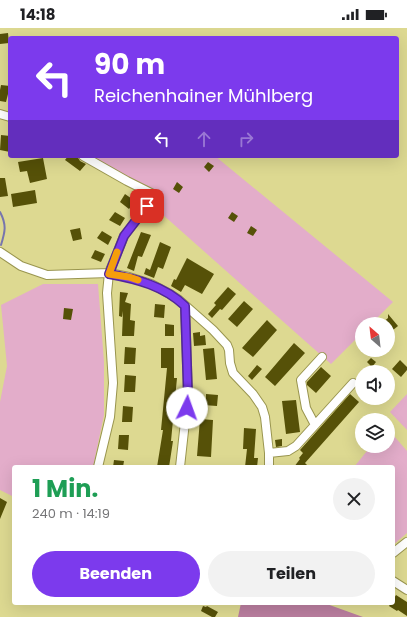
<!DOCTYPE html>
<html lang="de">
<head>
<meta charset="utf-8">
<style>
  body { margin:0; font-family:Poppins,sans-serif; background:#f2f2f2; color:#202124; height:100vh; display:flex; flex-direction:column; font-size:15px; white-space:nowrap }
  * { box-sizing:border-box; margin:0 }
  p { font-size:13px; color:#757577 }
  .icon { flex:none; width:22px; height:22px; fill:none; stroke:currentColor; stroke-width:2; stroke-linecap:round; stroke-linejoin:round }
  .map { position:relative; flex:1; overflow:hidden }
  .details { position:absolute; left:12px; top:437px; width:383px; height:140px; display:flex; flex-direction:column; background:#fff; border-radius:4px; box-shadow:0 4px 16px #0002 }
  .details>* { flex:none }
  .hud { position:absolute; left:8px; top:8px; width:391px; height:122px; border-radius:4px; box-shadow:0 4px 16px #0002; background:#7c3aed; color:#fff; overflow:hidden }
  .needle { width:26px; rotate:332deg }
  .fabs { position:absolute; left:355px; top:289px; display:grid; gap:8px }
  .fabs a { display:grid; place-items:center; width:40px; height:40px; border-radius:50%; background:#fff; box-shadow:0 4px 16px #0002; font-size:20px }
  .pin { position:absolute; display:grid; place-items:center; width:34px; height:34px; color:#fff; margin:-17px; border-radius:8px; box-shadow:0 2px 6px #0006 }
  .me { position:absolute; width:44px; margin:-22px; rotate:3deg; stroke-linejoin:round; filter:drop-shadow(0 0 3px #0008) }
  .turn { display:flex; align-items:center; gap:14px; height:84px; padding:0 20px; font-size:18px }
  .turn .icon { width:52px; height:52px; stroke-width:2.5 }
  .turn b { display:block; font-size:28px; line-height:34px }
  .lanes { display:flex; align-items:center; height:38px; padding:0 20px; background:#0003; justify-content:center; gap:20px; direction:ltr }
  .lanes .off { opacity:.35 }
  .round { display:grid; place-items:center; flex:none; width:42px; height:42px; border-radius:21px; background:#f2f2f2 }
  .summary { display:flex; align-items:center; justify-content:space-between; height:68px; padding:0 20px }
  h1 { font-size:24px; font-weight:700; line-height:30px; color:#1e9e55 }
  .cta { display:flex; gap:8px; margin-top:auto; padding:8px 20px }
  .cta a { flex:1; height:46px; border-radius:24px; background:#7c3aed; color:#fff; font-size:16px; font-weight:700; line-height:46px; text-align:center }
  .cta a+a { background:#f2f2f2; color:#202124 }
  .status { display:flex; justify-content:space-between; align-items:center; height:28px; padding:0 20px; background:#fff; direction:ltr }
  .status svg { height:11px; fill:currentColor }
  .map>svg:first-child { display:block }
</style>
</head>
<body>
<div class="status"><b>14:18</b><svg viewBox="0 0 49 12"><path d="M0 12V9h3v3zM5 12V6h3v6zM10 12V3h3v9zM15 12V0h3v12zM26 1h20v11H26zM47 4h2v5h-2z"/></svg></div>
<div class="map">
<svg width="407" height="589" viewBox="0 0 407 589">
  <rect width="100%" height="100%" fill="#ddd991"/>
  <path fill="#e3adca" d="M93,128h122l178,146 -22,22h-9v9l-31,31 -178,-158 -1,-8z
    M43,256h55l6,78v53l-11,52h-79v30l-14,-7v-88l7,-36 -6,-61z
    M407,366v36l-17,-18z
    M388,401l19,22v82l-14,12v-78h-39l17,-21h17z"/>
  <path fill="#ba7e9f" d="M241,575h83l39,14h-125z"/>
  <g fill="none" stroke-linecap="round" stroke-linejoin="round">
    <path stroke="#7775ae" stroke-width="2" d="M0,184c7,13 5,20 1,33"/>
  </g>
  <path fill="#565108" d="M8,5l1,10 -9,1v-10z
    M1,57l9,1v9l-2,-1 -2,8 -6,-1v-11z
    M1,107l9,1v16l-10,-2z
    M68,128h9l3,5 6,3 -6,7 -15,-11z
    M43,130l4,21 -17,4 -3,-12 -7,1 -2,-10z
    M208,134l6,4 -5,6 -5,-5z
    M0,150h5l3,18 -8,1z
    M177,154l6,5 -4,6 -6,-4z
    M35,162l2,13 -24,4 -2,-13z
    M125,166l10,7 -6,8 -9,-7z
    M115,184l10,6 -5,8 -11,-6z
    M232,184l6,4 -4,6 -6,-4z
    M251,198l6,4 -4,6 -6,-3z
    M80,200l2,11 -9,2 -3,-11z
    M102,203l10,6 -4,8 -11,-7z
    M141,204l10,3 -9,22 -4,-1 -4,15 -7,-3z
    M160,214l11,5 -8,22 -5,-2 -4,11 -10,-4 2,-6 4,2z
    M95,222l10,4 -4,8 -10,-4z
    M187,230l27,16 -12,20 -17,-9 -4,7 -10,-6 3,-7 2,1z
    M228,259l8,7 -14,16 -2,-1 -8,9 -4,-4 8,-9 -2,-2z
    M120,264l8,1 -3,9 6,2 -1,16 5,1 -1,15h-12l1,-25 -1,6 -3,-1z
    M244,273l9,8 -16,18 -9,-8z
    M155,276l10,1 -1,13 -10,-1z
    M64,280l9,1 -2,11 -8,-1z
    M388,286l10,12 -10,8v-10h-7l7,-6z
    M267,292l10,10 -24,27 -11,-9z
    M165,296l9,1v11h-9z
    M200,304v4l5,-1 1,10 -12,1 -1,-13z
    M294,315l11,10 -30,33 -10,-9z
    M125,319l11,1 -1,16h-11z
    M161,320h13v30h3l-6,63h2l-4,26h-12l6,-37h-2l6,-62h-6z
    M214,320l3,31 -11,1 -3,-31z
    M371,330l5,4 -4,5 -5,-5z
    M400,332l7,7v3l-6,7 -9,-8z
    M257,337l5,4 -10,11 -4,-4z
    M321,339l10,9 -15,17 -9,-8v-3z
    M125,347l11,1 -1,16h-11z
    M206,366l12,1 -1,11 -14,-1 -1,9h-7v-9h-3l1,-6 13,1z
    M350,366l9,8 -54,61 4,4h-15l6,-8 -1,-1 4,-5 -3,-3z
    M296,372l4,32 -14,2 -4,-33z
    M123,378l10,1 -1,15h-10z
    M200,391l13,1 -2,37 -14,-1z
    M244,400l12,1 -2,29h4l-1,9h-12l2,-18h-4z
    M119,407h10l-1,15 -10,-1z
    M282,411v7l-6,1 -1,-7z
    M114,432l10,1 -1,6h-10z
    M0,470l7,4 -7,17z
    M396,567l11,7v14l-9,-6 -1,1 -8,-5 2,-3h2v-3z
    M203,578l3,1 1,-1 11,6 -3,5h-3l-11,-6z"/>
  <g fill="none" stroke-linecap="round" stroke-linejoin="round">
    <g stroke="#99954f" stroke-width="10">
      <path id="street" d="M0,86l10,3
        M83,128l44,25 26,13
        M0,224l21,14 26,9 62,-2 20,4 22,7 19,10 9,6 34,30 14,15 2,5 1,13 3,10 20,21 9,13 3,10 4,36v14
        M315,397l-9,-17 -5,-28 21,-23
        M269,425l19,-2 8,-5 57,-63
        M98,439l12,-50 3,-34 -6,-90 2,-20 15,-37 23,-30
        M180,439l8,-72 -3,-89
        M393,525l14,-11
        M393,553l14,9"/>
    </g>
    <use href="#street" stroke="#fff" stroke-width="8"/>
  </g>
  <g fill="none" stroke-linecap="round" stroke-linejoin="round">
    <g stroke="#51269a" stroke-width="10">
      <path id="route" d="M147,178l-23,30 -15,38c28,5 55,12 76,32l3,89 -1,13"/>
    </g>
    <use href="#route" stroke="#7c3aed" stroke-width="7"/>
    <path stroke="#f59e0b" stroke-width="7" d="M117,224l-8,22 20,3 9,3"/>
  </g>
</svg>
<div class="fabs">
<a><svg class="needle" viewBox="-14 -14 28 28"><path d="M0-13l5 13h-10z" fill="#e53935"/><path d="M0 13l5-13h-10z" fill="#757577"/></svg></a>
<a><svg class="icon" aria-label="sound" viewBox="0 0 24 24"><path d="M4 9h4l5-4v14l-5-4H4zM17 9q2 3 0 6"/></svg></a>
<a><svg class="icon" aria-label="layers" viewBox="0 0 24 24"><path d="M12 4l9 5-9 5-9-5zM3 14l9 5 9-5"/></svg></a>
</div>
<div class="pin" style="left:147px;top:178px;background:#d93025"><svg class="icon" aria-label="arrive" viewBox="0 0 24 24"><path d="M6 21V4h12l-3 4 3 4H6"/></svg></div>
<svg class="me" style="left:187px;top:380px" viewBox="-20 -20 40 40"><circle r="19" fill="#fff"/><path d="M0-13L10 11 0 6-10 11z" fill="#7c3aed"/></svg>
<div class="hud">
<div class="turn"><svg class="icon" aria-label="left" viewBox="0 0 24 24"><path d="M17 20v-9H6M10 6l-5 5 5 5"/></svg><div><b>90 m</b>Reichenhainer Mühlberg</div></div>
<div class="lanes"><svg class="icon" aria-label="left" viewBox="0 0 24 24"><path d="M17 20v-9H6M10 6l-5 5 5 5"/></svg><svg class="icon off" aria-label="ahead" viewBox="0 0 24 24"><path d="M12 20V5M6 11l6-6 6 6"/></svg><svg class="icon off" aria-label="right" viewBox="0 0 24 24"><path d="M7 20v-9h11M14 6l5 5-5 5"/></svg></div>
</div>
<section class="details">
<div class="summary"><div><h1>1 Min.</h1><p>240 m · 14:19</p></div><a class="round"><svg class="icon" aria-label="close" viewBox="0 0 24 24"><path d="M6 6l12 12M18 6L6 18"/></svg></a></div>
<div class="cta"><a>Beenden</a><a>Teilen</a></div>
</section>
</div>
</body>
</html>
